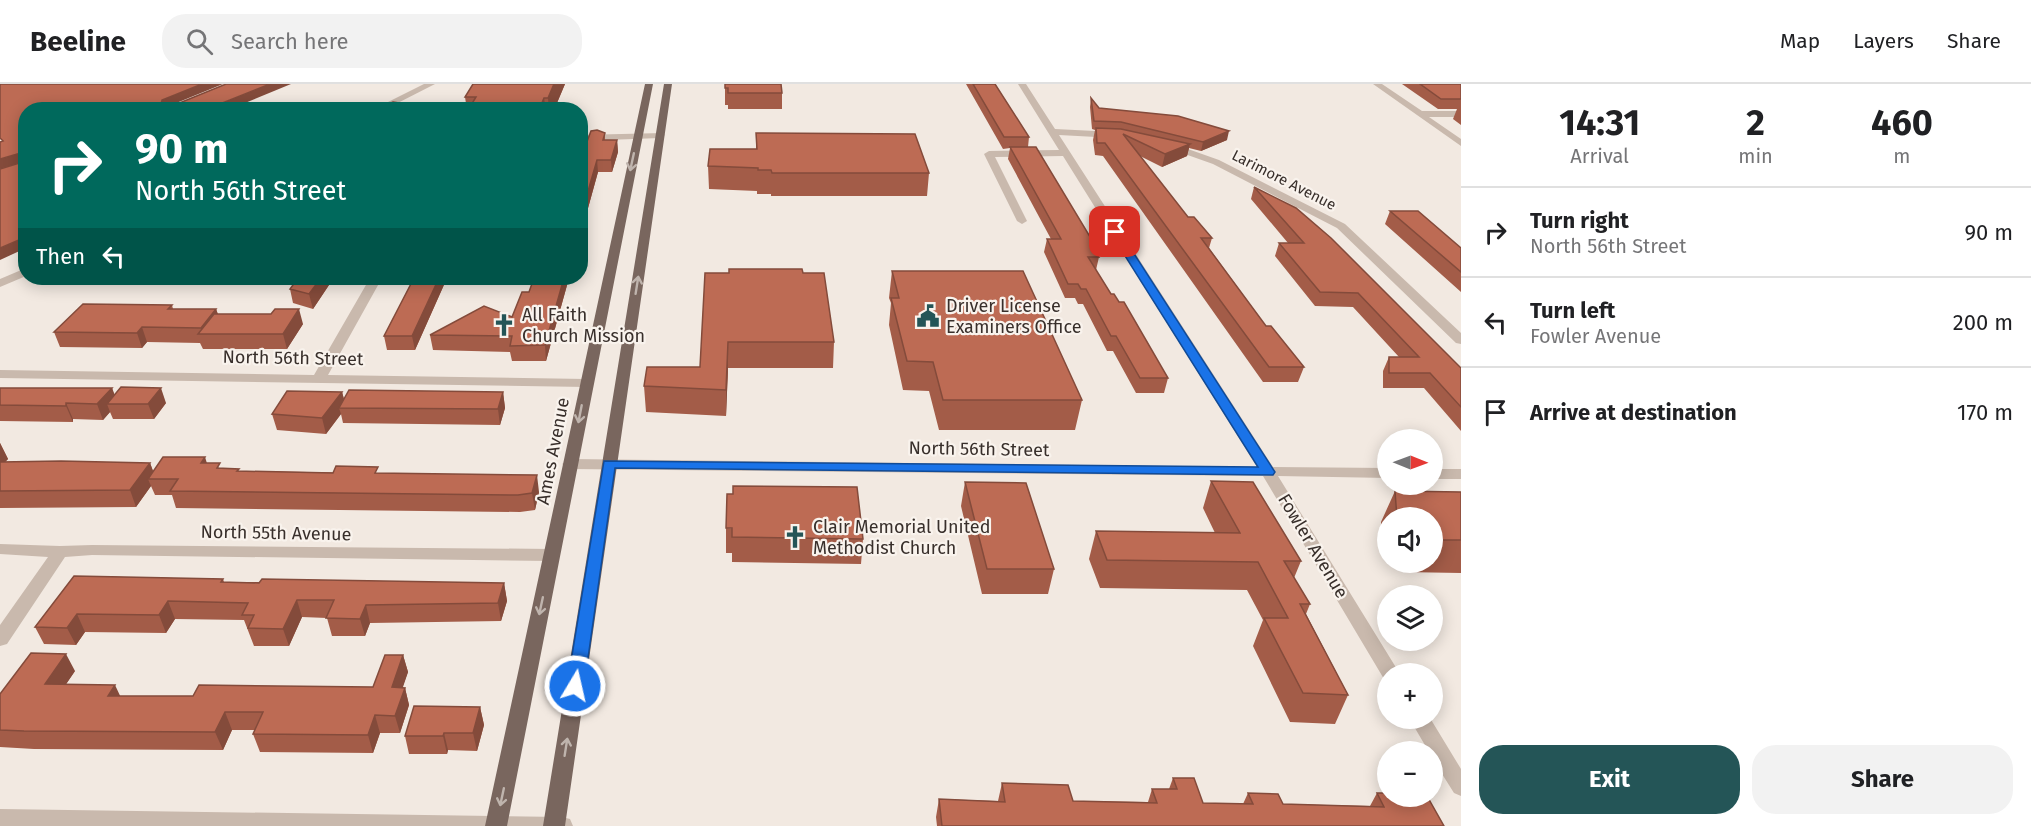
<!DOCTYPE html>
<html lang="en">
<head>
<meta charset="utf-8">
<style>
  body { margin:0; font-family:"Fira Sans",sans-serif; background:#f2f2f2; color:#202124; height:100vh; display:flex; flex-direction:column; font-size:22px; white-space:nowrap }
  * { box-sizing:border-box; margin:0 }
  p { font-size:20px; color:#757577 }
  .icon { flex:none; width:33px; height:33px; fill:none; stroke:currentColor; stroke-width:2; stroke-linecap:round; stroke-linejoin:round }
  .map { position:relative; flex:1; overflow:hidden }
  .details { display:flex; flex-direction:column; background:#fff; width:570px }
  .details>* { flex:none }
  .hud { position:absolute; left:18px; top:18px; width:570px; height:183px; border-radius:24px; box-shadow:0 3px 15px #0003; background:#00695c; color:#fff; overflow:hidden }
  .needle { width:39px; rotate:91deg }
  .buttons { position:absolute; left:1377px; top:345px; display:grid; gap:12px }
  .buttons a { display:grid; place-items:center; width:66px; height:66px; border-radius:50%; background:#fff; box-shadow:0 3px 15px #0003; font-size:30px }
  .pin { position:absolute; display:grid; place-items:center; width:51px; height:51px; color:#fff; margin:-26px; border-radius:12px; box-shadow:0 3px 9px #0006 }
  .me { position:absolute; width:66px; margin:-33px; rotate:9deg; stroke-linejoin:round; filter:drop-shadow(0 0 4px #0008) }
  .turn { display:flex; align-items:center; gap:21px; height:126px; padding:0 18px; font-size:27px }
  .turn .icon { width:78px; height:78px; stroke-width:2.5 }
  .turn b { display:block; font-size:42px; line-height:51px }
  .then { display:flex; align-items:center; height:57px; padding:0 18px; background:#0003; gap:12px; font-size:22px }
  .eta { display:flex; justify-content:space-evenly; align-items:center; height:102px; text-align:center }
  .eta b { font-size:36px; font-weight:700; line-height:42px }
  .cta { display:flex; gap:12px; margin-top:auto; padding:12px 18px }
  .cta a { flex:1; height:69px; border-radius:24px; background:#245557; color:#fff; font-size:24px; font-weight:700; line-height:69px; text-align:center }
  .cta a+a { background:#f2f2f2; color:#202124 }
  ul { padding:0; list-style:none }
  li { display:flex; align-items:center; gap:18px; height:90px; padding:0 18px; border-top:2px solid #e0e0e0 }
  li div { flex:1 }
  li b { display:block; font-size:22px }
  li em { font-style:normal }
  header { display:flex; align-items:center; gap:36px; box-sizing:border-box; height:84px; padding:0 30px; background:#fff; border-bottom:2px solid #e0e0e0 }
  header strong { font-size:28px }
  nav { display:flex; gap:33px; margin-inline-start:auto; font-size:21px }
  .search { width:420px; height:54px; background:#f2f2f2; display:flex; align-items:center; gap:15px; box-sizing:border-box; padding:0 21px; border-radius:24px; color:#757577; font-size:22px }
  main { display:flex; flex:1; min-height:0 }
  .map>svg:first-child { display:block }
</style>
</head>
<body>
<header>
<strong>Beeline</strong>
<div class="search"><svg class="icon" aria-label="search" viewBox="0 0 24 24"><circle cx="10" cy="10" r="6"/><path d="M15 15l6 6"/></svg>Search here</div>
<nav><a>Map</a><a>Layers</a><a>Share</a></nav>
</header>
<main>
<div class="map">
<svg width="1461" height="742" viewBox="0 0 1461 742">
  <rect width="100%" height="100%" fill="#f2e9e1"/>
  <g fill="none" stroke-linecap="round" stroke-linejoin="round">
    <path fill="#c9b9ad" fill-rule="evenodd" d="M424,0h11l-51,26h-12z
      M1018,0h8l29,45 60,3 5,3 -5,3 -56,-3 214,332 115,1v10l-110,-2 122,198h-12v6l-4,-1 -121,-203 -693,-7 -8,-5 8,-5 687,8 -194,-311 -68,1 32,64 -5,3 -5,-3 -33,-67 5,-3 70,-1z
      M1373,0h9l40,27h39v6h-32l32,22v7z
      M663,49l2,2 -5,3 -80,3v-6z
      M1165,59h6l48,17 126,64 116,109v11l-5,-1 -119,-115 -124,-64 -48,-17z
      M26,184v8l-26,11v-8z
      M370,194h12l-54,97 258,4 7,4 -7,4 -586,-9v-8l314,5z
      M1432,385h29v10h-29z
      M0,460l60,2 32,-1 460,4 6,2 2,4 -2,4 -6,2 -460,-6 -27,2 -58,87 -7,2v-21l48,-68 -48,-3z
      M1409,634h21l31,51v27l-7,-3 -22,-35v-6h-3z
      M0,725l562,8 8,2 3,7h-573z"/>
    <path fill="#79665e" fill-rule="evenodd" d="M645,0h8l-146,742h-22z
      M664,0h8l-107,742h-22z"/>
  </g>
  <path fill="#a35c48" d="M473,0h92l-11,26h-87l-2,-13z
    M725,0l57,9v16h-54v-4h-3z
    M966,0h29l34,53 -1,10 70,103 -1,3 2,4 -3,13 15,24 57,84 -4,15h-28l-23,-42h-6l-24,-47h-5l-3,-6h-10l-21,-46 3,-13h4l-43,-80 2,-11 -7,1z
    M1402,0h59v41l-8,-6 4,-10h-19z
    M1091,14l8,10 128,32 -26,11 -12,-3 -2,8 -25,11 -22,-11 48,61 24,21 -3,10 57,78 38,41 -6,15h-35l-160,-226 -8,-1 -2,-15 2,-10 -3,-1 -2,-22z
    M605,49v7h12l1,12 -6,20h-14l-18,65v-77z
    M756,49l173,40 -2,23h-156v-2h-14v-3l-48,-2 -1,-23 48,-17z
    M1254,103l207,181v63l-37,-43h-41v-17l6,-14h10l-46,-50 -38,-1 -40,-50 4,-13h9l-37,-44z
    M1390,127l71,37v44l-76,-68z
    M892,187l190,129 -7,30h-136l-10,-39 -26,-1 -14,-65 2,-22 -2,-5z
    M803,189l31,69 -1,26h-105l-2,48 -80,-4 -2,-26 56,-19z
    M414,194h33l-32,72h-28l-3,-14z
    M569,194l-23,83h-34l-2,-9 -77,-2 -3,-15 82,-18 17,-25z
    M331,198l-18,27 -20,-6 -3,-14z
    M172,221l1,4h43l2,5 85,10 -16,25h-84l-3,-6 -53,-1 -5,6 -82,-1 -6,-15z
    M0,304h112l2,7 52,8 -12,16h-41l-3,-7 -7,8 -30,-1v3l-73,-1z
    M342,308l2,7 159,-7 2,16 -5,17 -157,-2 -2,-9 -15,20 -49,-4 -5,-16z
    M0,359l8,16 -3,3 145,1 3,8 54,-8 15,6 17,2 140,2 160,19 -4,18 -15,2 -344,-4 -4,-13h-17l-4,-9 -15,21 -136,1z
    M1211,397l90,80 -7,17 16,26 -4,10 42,81 -13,29 -45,-2 -37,-76 10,-26 -16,-30 -147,-2 -11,-29 7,-28 119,2 -12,-25z
    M965,398l89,87 -6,25h-66l-21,-88z
    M1395,407l66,1v81l-58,-1 -14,-10h43v-44h-44v43l-6,-8 -1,-31z
    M726,444l137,11 -2,25 -129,-2v-9h-6z
    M74,492l149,3 1,3 280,1 3,18 -6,20 -131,2 -5,13h-33l-5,-18 -25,-1 -13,29h-35l-10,-26 -69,-1 -9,14 -81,-1 -9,13 -32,-1 -9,-17z
    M403,571l5,17 -6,16h3l4,17 -9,28h-20l-7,20 -113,-1 -7,-18 2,-4h-23l-9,20 -189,-1 -34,-2v-53l75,-23 -9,13 54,12h73l180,-9z
    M480,623l4,18 -7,26 -29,-1 -1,4h-38l-4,-18z
    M1173,694l30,25 40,1 5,-11 35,11 87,2 7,-13 67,33h-507l-1,-9 3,-18 59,2 4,-18 71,18 75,1 4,-13h17z"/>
  <path fill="#844b3b" d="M202,0h21l-59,24 -3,-4 1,-4z
    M270,0h21l-63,26h-15l-1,-3z
    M554,0h11l-11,26h-5l-1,-12z
    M544,14l2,12h-7z
    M1229,47l-2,9 -26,11 2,-9z
    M617,56l1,12 -6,20 -1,-12z
    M1190,60l-3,12 -25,11 3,-13z
    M24,68l2,9 -26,8v-10z
    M597,76l1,12 -18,65v-18z
    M26,153v11l-26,12v-12z
    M321,194h9l1,4 -18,27 -4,-15z
    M439,194h8l-32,72 -3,-14z
    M564,194h5l-23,83 -1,-16z
    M216,225l5,15 -18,10 -2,-6z
    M299,225l4,15 -16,25 -4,-15z
    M142,243l5,15 -5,6 -5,-15z
    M728,258v26l-2,48v-26z
    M112,304l6,15 -11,1 3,8 -7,8 -6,-16z
    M161,304l5,15 -12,16 -6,-15z
    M342,308l4,15 -7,1 2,6 -15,20 -4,-16z
    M503,308l2,16 -5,17 -2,-16z
    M66,319l7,16v3l-7,-16z
    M0,359l8,16 -8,8z
    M205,373l5,16 -9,-10z
    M150,379l6,16h-8l3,7 -15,21 -6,-17z
    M537,391l2,17 -4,18 -3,-17z
    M504,499l3,18 -6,20 -3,-18z
    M297,516l5,17 -13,29 -6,-17z
    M168,517l7,18 -9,14 -7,-18z
    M366,521l4,18 -5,13 -5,-17z
    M77,530l8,18 -9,13 -9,-17z
    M66,570l9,17 -21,31 -9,-18z
    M403,571l5,17 -11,33 -5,-18z
    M115,601l8,17 -15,-6z
    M405,604l4,17 -9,28 -5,-17z
    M480,623l4,18 -7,26 -4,-18z
    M225,628l7,18 -9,20 -8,-18z
    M375,631l5,18 -7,20 -5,-18z
    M444,649l4,17 -1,4 -4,-18z"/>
  <path fill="#bd6b54" stroke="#844b3b" stroke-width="1.5" d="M0,0h202l-40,16 -1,4h16l49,-20h44l-58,23 11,3h-197v127l-26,11v-79l23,-7 1,-10 -24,7v-17l3,-1 -3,-3z
    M473,0h81l-6,14h-4l-5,12h-71l8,-13h-11z
    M725,0h56l1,9h-54v-5h-3z
    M973,0h22l34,53h-25z
    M1420,0h41v15h-20z
    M1091,14l8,10 79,8 51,15 -26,11 -82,-20 -27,-1z
    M393,18l32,5 -4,3h-33l-2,-5z
    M1096,44l25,1 69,15 -25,10 -42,-20 65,83h6l18,21h-11l65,88h5l33,41h-35l-164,-224h-8z
    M597,46l8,3 -2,7h14l-6,20h-14l-17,59v-59l11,-29z
    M756,49l159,1 14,39h-157l-1,-3h-13v-2l-50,-2 2,-17h47z
    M1010,63h26l62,103h-3l4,7h-11l23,37h3l5,8h5l44,76h-28l-24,-42h-5l-25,-47h-5l-3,-5h-10l-21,-45h14z
    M1254,103l42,21 35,30 130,130v39l-31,-34h-41v-16h30l-61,-64 -38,-1 -41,-49h25z
    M1390,127h28l43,37v24z
    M729,185h73l1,4h21l10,69h-106l-2,48 -82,-4 3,-19h53l5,-94h24z
    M892,187h131l59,129h-139l-10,-38 -26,-1 -16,-63h8z
    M298,194h23l-12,16 -19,-5z
    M414,194h25l-27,58h-28z
    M534,194h30l-19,67 -35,1 2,-10 -82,-1 54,-29 28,11 10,-25h7z
    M83,220l89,1 -4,4h48l-15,19 -59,-1 -5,6 -83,-1z
    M275,225h24l-16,25h-85l16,-20h57z
    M121,303l40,1 -13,16h-41z
    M0,304h112l-15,16 -31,-1v3l-66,-1z
    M349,306l154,2 -5,17 -159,-1z
    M287,307l55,1 -20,26 -50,-4z
    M163,373h42l-4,6h19l-3,5 22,1 -2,2 96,2 3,-7 42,1 -3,6 162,2 -5,18 -14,2 -348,-4 8,-12h-30z
    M61,377l89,2 -20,27 -130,1v-29z
    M1211,397l42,1 48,79h-17l26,43h-10l48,91 -45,-2 -39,-75h24l-30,-56 -151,-2 -11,-29 144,2z
    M965,398l61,1 28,86h-67z
    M733,402l124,1 6,52 -131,-2v-9h-6l1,-34h6z
    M1395,407l66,1v48h-29v-22h-35z
    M74,492l149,3 -2,3 38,1 3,-4 242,4 -6,20 -132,2 -6,14 -34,-1 8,-18h-37l-14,29 -35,-1 6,-13h-12l6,-12 -80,-2 -9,14 -82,-1 -10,14 -32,-1z
    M31,569l35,1 -21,30 70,1 -7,11h85l6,-11 174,2 12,-32h18l-11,32 13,1 -10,28 -20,-1 -7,20 -115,-1 10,-22h-38l-10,20 -191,-1 -24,-1v-36z
    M414,622l66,1 -7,26h-29l-1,3h-38z
    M1173,694h21l9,25 50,1 -5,-11 30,1 5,10 101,3 -7,-14h11v3h39l17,30h-502l-3,-27 66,3 -3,-19 66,2 5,16 84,2 -5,-14h25z"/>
  <defs><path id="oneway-shaft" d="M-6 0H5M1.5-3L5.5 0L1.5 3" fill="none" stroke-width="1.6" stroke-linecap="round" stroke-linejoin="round" transform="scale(1.5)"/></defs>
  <g stroke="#bfb4ad">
    <use href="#oneway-shaft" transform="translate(632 78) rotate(102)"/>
    <use href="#oneway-shaft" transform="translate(637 201) rotate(-81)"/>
    <use href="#oneway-shaft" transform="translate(580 330) rotate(101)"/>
    <use href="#oneway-shaft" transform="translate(541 522) rotate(102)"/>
    <use href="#oneway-shaft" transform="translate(566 663) rotate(-81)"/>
    <use href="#oneway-shaft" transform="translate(502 713) rotate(102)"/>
  </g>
  <path fill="#1a73e8" stroke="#114b97" stroke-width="1.5" d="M1111,146l9,2 155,240 -2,3 -658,-7 -31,218 -2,4h-13l-2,-4 37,-225 654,6 -148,-235z"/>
  <defs>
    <g id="civic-bare" transform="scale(1.8)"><path d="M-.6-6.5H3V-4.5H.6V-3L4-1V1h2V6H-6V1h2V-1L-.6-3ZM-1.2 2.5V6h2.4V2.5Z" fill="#245557" stroke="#f9f3ed" stroke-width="2.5" paint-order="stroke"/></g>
    <g id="church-bare" transform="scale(1.8)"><path d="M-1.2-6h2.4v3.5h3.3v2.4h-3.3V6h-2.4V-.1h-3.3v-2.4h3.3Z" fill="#245557" stroke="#f9f3ed" stroke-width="2.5" paint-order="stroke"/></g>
  </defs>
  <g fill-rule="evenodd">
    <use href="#civic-bare" x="928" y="232"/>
    <use href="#church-bare" x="504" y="241"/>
    <use href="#church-bare" x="795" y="453"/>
  </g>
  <g text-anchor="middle" stroke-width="4.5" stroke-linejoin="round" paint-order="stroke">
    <g font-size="15" fill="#382f2b" stroke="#f9f3ed">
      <text transform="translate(1284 96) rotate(27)" y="5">Larimore Avenue</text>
    </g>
    <g font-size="18" fill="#382f2b" stroke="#f9f3ed" text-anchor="start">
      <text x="946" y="228">Driver License<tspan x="946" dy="21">Examiners Office</tspan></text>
      <text x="522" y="237">All Faith<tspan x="522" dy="21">Church Mission</tspan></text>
      <text x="813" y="449">Clair Memorial United<tspan x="813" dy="21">Methodist Church</tspan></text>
    </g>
    <g font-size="18" fill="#382f2b" stroke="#f9f3ed">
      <text transform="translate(293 274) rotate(1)" y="6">North 56th Street</text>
      <text transform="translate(979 365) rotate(1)" y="6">North 56th Street</text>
      <text transform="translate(553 367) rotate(-79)" y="6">Ames Avenue</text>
      <text transform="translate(276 449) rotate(1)" y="6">North 55th Avenue</text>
      <text transform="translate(1313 462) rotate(59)" y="6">Fowler Avenue</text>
    </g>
  </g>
</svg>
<div class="buttons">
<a><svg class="needle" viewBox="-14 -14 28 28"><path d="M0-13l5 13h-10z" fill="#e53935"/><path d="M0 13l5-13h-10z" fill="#757577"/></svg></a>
<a><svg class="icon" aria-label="sound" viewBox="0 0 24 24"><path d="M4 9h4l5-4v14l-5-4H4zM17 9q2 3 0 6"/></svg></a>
<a><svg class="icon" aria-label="layers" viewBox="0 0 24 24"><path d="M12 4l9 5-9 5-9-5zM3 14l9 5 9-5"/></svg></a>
<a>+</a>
<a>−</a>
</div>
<div class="pin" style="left:1115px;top:148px;background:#d93025"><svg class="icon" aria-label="arrive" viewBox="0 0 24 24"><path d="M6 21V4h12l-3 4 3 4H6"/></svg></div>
<svg class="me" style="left:575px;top:602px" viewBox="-20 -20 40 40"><circle r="17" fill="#1a73e8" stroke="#fff" stroke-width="3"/><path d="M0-11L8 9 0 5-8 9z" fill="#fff"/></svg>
<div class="hud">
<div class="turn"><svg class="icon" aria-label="right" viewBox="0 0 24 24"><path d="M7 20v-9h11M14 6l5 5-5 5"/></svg><div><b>90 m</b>North 56th Street</div></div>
<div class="then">Then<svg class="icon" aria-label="left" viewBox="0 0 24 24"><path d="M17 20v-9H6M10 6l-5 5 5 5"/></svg></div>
</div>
</div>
<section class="details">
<div class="eta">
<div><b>14:31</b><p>Arrival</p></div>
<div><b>2</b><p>min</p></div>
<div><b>460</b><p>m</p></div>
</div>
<ul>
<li><svg class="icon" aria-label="right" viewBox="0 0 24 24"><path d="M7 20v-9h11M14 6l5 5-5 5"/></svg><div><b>Turn right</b><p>North 56th Street</p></div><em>90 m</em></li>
<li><svg class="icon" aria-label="left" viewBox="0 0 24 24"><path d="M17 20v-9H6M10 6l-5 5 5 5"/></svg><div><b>Turn left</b><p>Fowler Avenue</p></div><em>200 m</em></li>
<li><svg class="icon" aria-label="arrive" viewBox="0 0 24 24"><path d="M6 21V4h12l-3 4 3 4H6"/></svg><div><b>Arrive at destination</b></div><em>170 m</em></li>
</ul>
<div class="cta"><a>Exit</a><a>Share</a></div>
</section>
</main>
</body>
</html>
